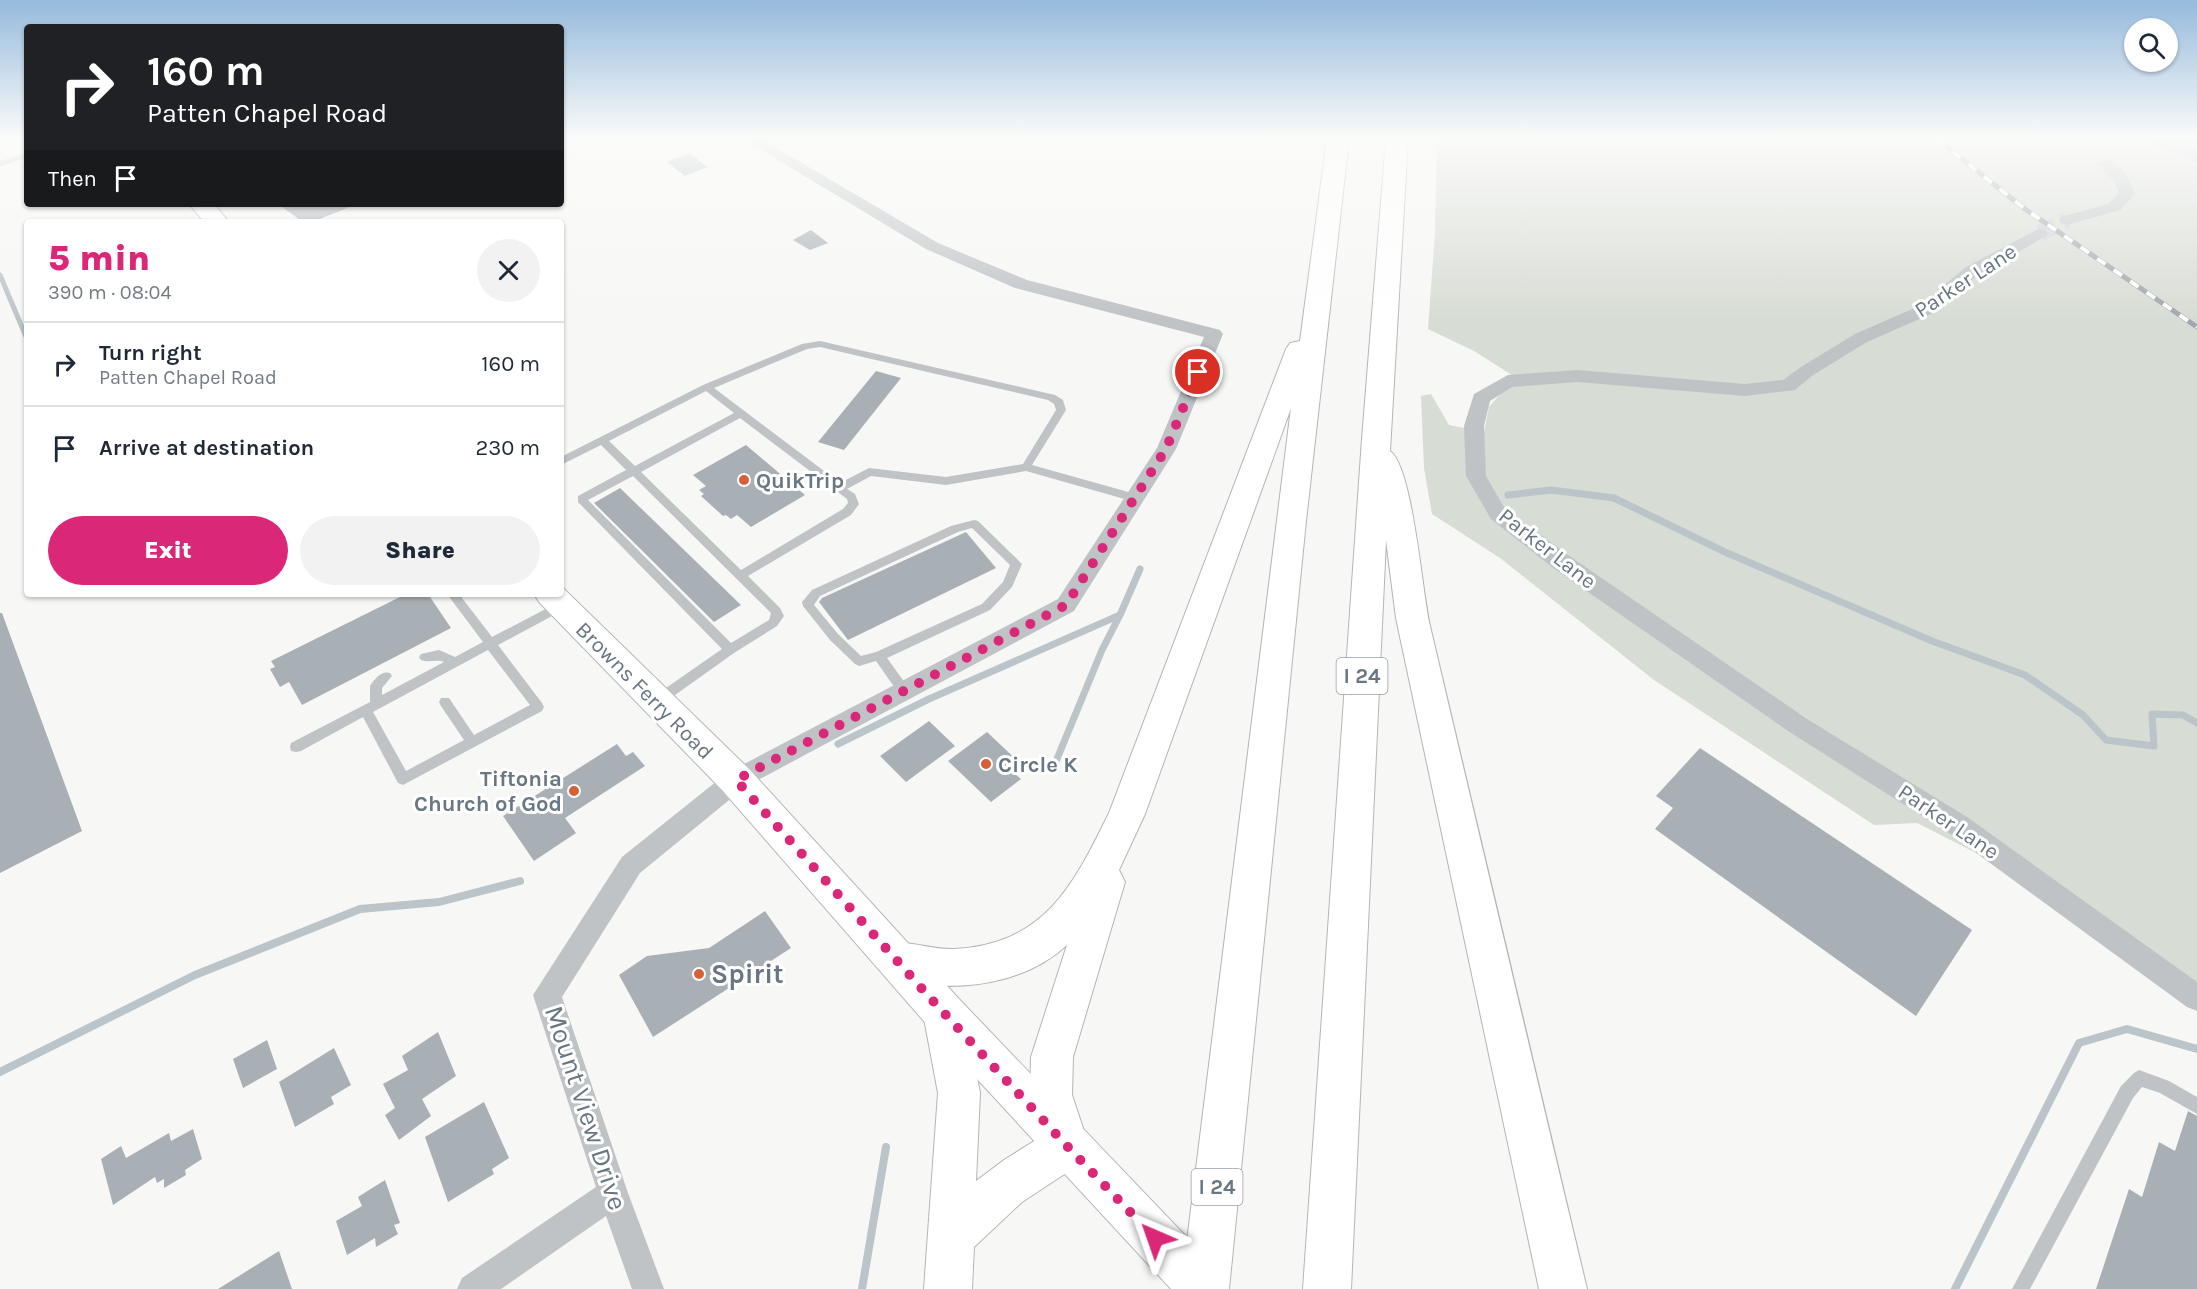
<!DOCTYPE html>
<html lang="en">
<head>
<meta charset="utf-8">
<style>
  body { margin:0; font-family:Karla,sans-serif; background:#f2f2f3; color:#1f2937; height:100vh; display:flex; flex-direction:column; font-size:22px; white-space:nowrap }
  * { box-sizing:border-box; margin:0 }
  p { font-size:20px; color:#747a83 }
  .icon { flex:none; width:33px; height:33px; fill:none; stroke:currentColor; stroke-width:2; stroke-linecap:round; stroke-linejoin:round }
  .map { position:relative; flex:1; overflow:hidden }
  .details { position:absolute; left:24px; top:219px; width:540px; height:378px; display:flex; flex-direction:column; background:#fff; border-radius:6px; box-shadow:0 2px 4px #0004 }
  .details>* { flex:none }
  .guide { position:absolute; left:24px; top:24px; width:540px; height:183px; border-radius:6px; box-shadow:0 2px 4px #0004; background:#202124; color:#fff; overflow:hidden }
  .controls { position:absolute; left:2124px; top:18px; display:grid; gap:12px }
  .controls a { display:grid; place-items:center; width:54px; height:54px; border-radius:50%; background:#fff; box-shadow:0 2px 4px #0004; font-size:30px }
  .pin { position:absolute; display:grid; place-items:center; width:51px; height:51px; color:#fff; margin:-26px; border:3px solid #fff; border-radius:50%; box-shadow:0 2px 6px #0007 }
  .me { position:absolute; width:66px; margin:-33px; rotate:317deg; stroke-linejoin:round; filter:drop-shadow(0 0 4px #0008) }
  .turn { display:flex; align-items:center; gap:21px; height:126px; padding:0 24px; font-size:27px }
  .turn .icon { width:78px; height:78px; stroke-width:2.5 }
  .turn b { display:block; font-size:42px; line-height:51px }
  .then { display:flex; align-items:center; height:57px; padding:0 24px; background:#0003; gap:12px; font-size:22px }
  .round { display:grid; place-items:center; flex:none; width:63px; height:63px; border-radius:32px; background:#f2f2f3 }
  .head { display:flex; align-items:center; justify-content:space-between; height:102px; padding:0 24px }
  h1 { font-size:36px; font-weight:800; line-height:45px; color:#db2777 }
  .action { display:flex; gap:12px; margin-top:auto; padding:12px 24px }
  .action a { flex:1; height:69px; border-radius:36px; background:#db2777; color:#fff; font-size:24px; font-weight:800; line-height:69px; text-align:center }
  .action a+a { background:#f2f2f3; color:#1f2937 }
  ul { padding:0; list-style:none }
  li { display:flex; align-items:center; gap:18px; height:84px; padding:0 24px; border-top:2px solid #e0e1e3 }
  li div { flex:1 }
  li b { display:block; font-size:22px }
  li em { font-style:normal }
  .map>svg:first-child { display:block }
</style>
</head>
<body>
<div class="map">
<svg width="2197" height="1289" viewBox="0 0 2197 1289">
  <rect width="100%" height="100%" fill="#f7f7f5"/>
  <path fill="#d7dcd4" d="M1437,139h760v846l-116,-79 -164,-83 -43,2 -220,-145 -154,-122 -68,-44 -8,-46 -3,-72 10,-2 18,31 35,7 5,-25 26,-30 -41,-26 -46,-22 7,-96z"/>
  <path fill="#bac4c9" d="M2142,139l55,1v22z"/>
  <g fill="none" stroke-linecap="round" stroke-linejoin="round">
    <path stroke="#bac4c9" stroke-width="5" d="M0,164l27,-9
      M0,275l27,64"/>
    <path stroke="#bac4c9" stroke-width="7" d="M1508,495l43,-5 63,8 111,54 207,89 93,34 58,40 23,25 48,6 -2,-32 31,1 14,8
      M838,744l91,-45 191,-84 20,-46
      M1052,771l50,-121 18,-35"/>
    <path stroke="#bac4c9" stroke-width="8" d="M0,1072l195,-97 165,-66 79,-7 81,-21
      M862,1289l24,-142
      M1955,1289l124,-246 48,-14 70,20"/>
  </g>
  <path fill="#a9b0b5" d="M690,153l17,14 -22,9 -18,-14z
    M278,204h77v1l-43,17h-9z
    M811,230l17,13 -18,7 -17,-10z
    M876,371l25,7 -57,72 -26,-8z
    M746,445l59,50 -54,32 -14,-12 -6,4 -5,-4 -3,1 -22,-20 3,-2 -5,-4 7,-4 -13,-11z
    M620,488l121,117 -27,17 -120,-119z
    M966,532l30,36 -148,72 -29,-38 3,-4z
    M406,594h22l23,34 -149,77 -13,-23 -9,5 -10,-18 5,-2 -4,-6z
    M0,613h2l80,218 -82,42z
    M929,721l26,25 -49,36 -26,-26z
    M987,732l37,35 -9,7 6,5 -30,23 -43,-41z
    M617,744l9,12 7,-4 12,14 -80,52 11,15 -42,28 -31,-45z
    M1700,748l272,182 -56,86 -261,-187 18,-21 -17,-12z
    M765,911l26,37 -138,89 -34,-62 28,-19 62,-8z
    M438,1032l18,44 -34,23 9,17 -32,24 -14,-25 10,-7 -12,-24 25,-14 -6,-14z
    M267,1040l10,29 -34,19 -10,-29z
    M334,1048l17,37 -20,12 3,7 -39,23 -16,-45z
    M484,1102l25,56 -17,11 2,5 -46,28 -23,-65z
    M2188,1111l9,5v173h-101l33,-100 13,8 17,-55 16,9z
    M193,1129l9,30 -17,11 1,5 -22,13v-9l-7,4 -2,-6 -42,28 -12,-46 20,-13 5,12 43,-25 2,8z
    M385,1180l15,43 -6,2 4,9 -22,13 -1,-9 -28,17 -11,-34 26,-15 -4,-9z
    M279,1251l13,38h-74z"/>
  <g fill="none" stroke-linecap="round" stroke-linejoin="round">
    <path stroke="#ccd1d3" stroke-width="17" stroke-dasharray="17 8" stroke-linecap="butt" d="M2040,233l27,-13"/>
    <g stroke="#b4b8bd" stroke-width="2">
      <path id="secondary" d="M189,204h25l15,18h-25z
        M561,586l188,183 210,230 261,273 7,17h-56l-242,-262 -206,-236 -184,-189 -5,-8h27z"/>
    </g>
    <g stroke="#b2b6b9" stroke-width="2">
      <path id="highway" d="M1327,139h22l-43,382 -77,768h-48l110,-881 -146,406 -26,56 6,12 -52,175 -1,38 17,51 -6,16 -61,40 -48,45 -2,42h-48l14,-196 -15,-80 6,-14 15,-6 15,6 6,14 15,80 -4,88 28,-21 38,-24 -12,-41 1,-38 36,-112c-48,44 -127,51 -185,28l-6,-13 6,-13c25,-10 45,3 72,2 91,-5 119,-63 155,-136l177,-464 4,-6 10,-2z
        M1386,139h22l-18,312c23,16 32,142 40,175 52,221 104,442 157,663h-48l-143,-671 -10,-78 -35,749h-48l59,-850z"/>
    </g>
    <path fill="#bfc3c6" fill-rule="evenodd" d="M820,341l235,54 8,5 3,10 -34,55 107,30 1,3 -5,4 -109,-31 -80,14 -75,-9 -24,13 8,5 4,10 -8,11 -103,61 32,32 4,8 -7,10 -43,27 -73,52h-8l-2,-4 2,-4 69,-48 -144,-147v-6l48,-26 -25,-25 -40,20v-8l142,-72 99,-41zM820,347l228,53 6,4 2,6 -33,54 -77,13 -77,-9 -29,15 -126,-95 93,-39zM706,391l28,22 -99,53 -26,-25zM740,418l107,81 1,4 -5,6 -102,61 -100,-98zM633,476l138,137 -2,7 -38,23 -143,-143z
      M974,520l4,1 44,43 -10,23 -22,23 -103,48 21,29 2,4 -2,4h-8l-24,-34 -17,5 -4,-2 -25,-24 -27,-34 -1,-4 10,-12 139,-64zM972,528l38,37 -7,17 -21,22 -106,48 -15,4 -23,-22 -24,-29 6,-9 138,-64z
      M447,594h12l33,43 65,-34h8l2,3 -2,3 -67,36 44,58 2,4 -2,4 -139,74 -5,-2 -35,-66 -62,34 -5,1 -5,-1 -1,-4 1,-4 79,-41v-16c4,-7 12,-16 20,-13l2,3 -10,12v7l62,-33c-8,-3 -15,1 -23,-2l-2,-3 2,-3 18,-4 16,7 28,-15zM488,650l42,55 -56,30 -25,-37h-8l-2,4 2,4 23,34 -58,31 -33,-59z
      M2139,1070l30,11 28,16v17l-37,-21 -18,-6 -9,11 -103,191h-18l109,-203 13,-13z"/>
    <path fill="#bfc3c6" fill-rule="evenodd" d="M743,139h18l177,104 89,37 193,50 3,4 -47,115 -102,162 -329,176 -105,86 -78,124 66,196 36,96h-32l-26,-73 -105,73h-44l5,-11 134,-91 -63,-192 89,-138 105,-84 331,-174 99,-151 47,-111 -189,-49 -89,-39z
      M2105,159c16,4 25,21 30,35l-15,16 -53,15 -6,-2 -2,-3 2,-3 47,-13 11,-11 -4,-11 -18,-18z
      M2040,228l8,5 -2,3 -68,39 -47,39 -64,28 -54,33 -18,15 -50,6 -167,-14 -66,5 -22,14 -6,25 2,50 19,33 63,46 239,164 160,98 230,165v29l-10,-4 -238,-174 -158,-100 -239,-166 -61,-48 -25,-43 -2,-50 10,-32 34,-19 70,-5 167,14 38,-4 18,-13 54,-33 64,-28 47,-39z"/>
    <use href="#secondary" fill="#fff" fill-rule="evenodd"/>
    <use href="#highway" fill="#fff" fill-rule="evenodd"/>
    <g stroke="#a1a7ac" stroke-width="5">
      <path id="rail" d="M1937,139l88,70 172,118"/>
    </g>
    <use href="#rail" stroke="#fff" stroke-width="4" stroke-dasharray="10" stroke-linecap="butt"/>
  </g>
  <linearGradient id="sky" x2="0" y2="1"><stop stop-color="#95badc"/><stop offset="0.43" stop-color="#fbfbfa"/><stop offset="1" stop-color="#fbfbfa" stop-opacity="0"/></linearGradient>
  <rect width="2197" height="320" fill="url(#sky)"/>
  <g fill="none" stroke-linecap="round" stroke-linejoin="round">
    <path stroke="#db2777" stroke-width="10" stroke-dasharray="0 18" d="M1155,1238l-88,-92 -135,-146 -196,-220 330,-175 100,-156 32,-77"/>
  </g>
  <g fill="#d66136" stroke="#fff" stroke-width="2">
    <circle cx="744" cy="480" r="6"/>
    <circle cx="986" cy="764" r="6"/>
    <circle cx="574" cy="791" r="6"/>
    <circle cx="699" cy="974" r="6"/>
  </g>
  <g text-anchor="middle" stroke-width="6" stroke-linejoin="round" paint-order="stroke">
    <g fill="#fff" stroke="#96a0a9" stroke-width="1.5">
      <rect x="1336.5" y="658" width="51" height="36" rx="4.5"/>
      <rect x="1191.5" y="1169" width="51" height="36" rx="4.5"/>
    </g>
    <g font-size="21" font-weight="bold" fill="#697784">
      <text x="1362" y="683">I 24</text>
      <text x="1217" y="1194">I 24</text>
    </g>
    <g font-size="22" fill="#697784" stroke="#fff">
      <text transform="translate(1965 280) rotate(-33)" y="8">Parker Lane</text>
      <text transform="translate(1548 548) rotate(38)" y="8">Parker Lane</text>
      <text transform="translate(645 690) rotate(45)" y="8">Browns Ferry Road</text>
      <text transform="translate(1949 821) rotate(34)" y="8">Parker Lane</text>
    </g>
    <g font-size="22" font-weight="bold" fill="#697784" stroke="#fff" text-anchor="start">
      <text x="756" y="488">QuikTrip</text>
      <text x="998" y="772">Circle K</text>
      <text x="562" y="786" text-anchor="end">Tiftonia<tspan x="562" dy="25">Church of God</tspan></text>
    </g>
    <g font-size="27" font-weight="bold" fill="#697784" stroke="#fff" text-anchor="start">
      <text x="711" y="983">Spirit</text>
    </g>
    <g font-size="27" fill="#697784" stroke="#fff">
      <text transform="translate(586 1108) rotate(72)" y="9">Mount View Drive</text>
    </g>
  </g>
</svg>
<div class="controls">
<a><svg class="icon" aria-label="search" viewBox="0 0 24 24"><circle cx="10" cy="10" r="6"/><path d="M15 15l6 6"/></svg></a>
</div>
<div class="pin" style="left:1198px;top:372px;background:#d93025"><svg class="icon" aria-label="arrive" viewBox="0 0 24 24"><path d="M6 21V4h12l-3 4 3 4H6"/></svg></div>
<svg class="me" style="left:1155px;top:1238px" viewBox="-20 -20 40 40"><path d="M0-17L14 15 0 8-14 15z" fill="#db2777" stroke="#fff" stroke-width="4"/></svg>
<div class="guide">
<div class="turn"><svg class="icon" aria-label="right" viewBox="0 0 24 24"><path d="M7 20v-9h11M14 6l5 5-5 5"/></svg><div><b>160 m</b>Patten Chapel Road</div></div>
<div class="then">Then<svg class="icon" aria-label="arrive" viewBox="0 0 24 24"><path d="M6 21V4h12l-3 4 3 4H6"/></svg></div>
</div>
<section class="details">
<div class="head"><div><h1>5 min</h1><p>390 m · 08:04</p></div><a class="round"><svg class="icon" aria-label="close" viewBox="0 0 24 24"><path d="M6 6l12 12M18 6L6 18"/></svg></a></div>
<ul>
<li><svg class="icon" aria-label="right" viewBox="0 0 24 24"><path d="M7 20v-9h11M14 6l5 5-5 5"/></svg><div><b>Turn right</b><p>Patten Chapel Road</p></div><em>160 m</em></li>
<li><svg class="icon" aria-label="arrive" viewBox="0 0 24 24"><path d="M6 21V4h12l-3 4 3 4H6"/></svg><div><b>Arrive at destination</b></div><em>230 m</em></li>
</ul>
<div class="action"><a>Exit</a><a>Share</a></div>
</section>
</div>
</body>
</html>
